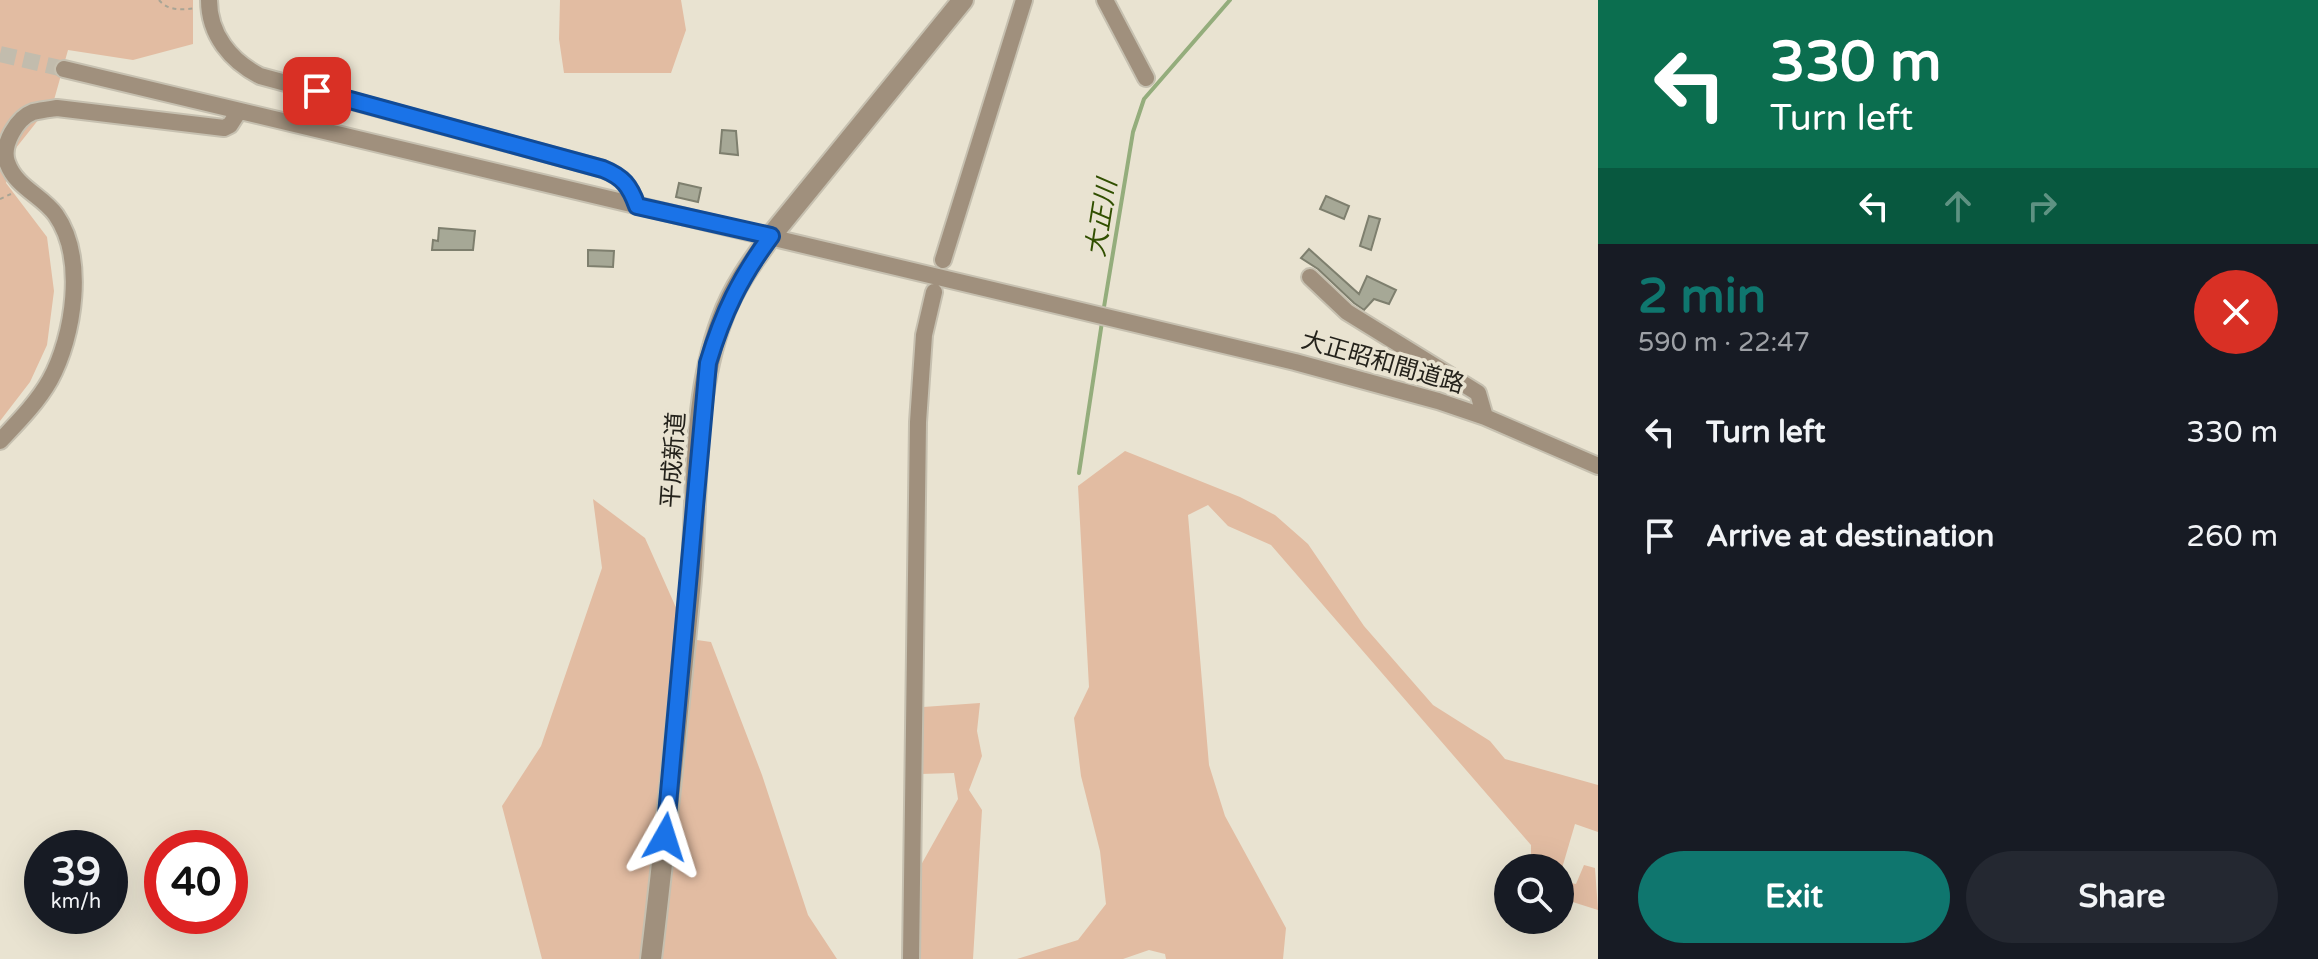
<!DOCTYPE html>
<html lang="en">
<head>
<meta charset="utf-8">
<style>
  body { margin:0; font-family:"Varela Round","Noto Sans JP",sans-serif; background:#242831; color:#f1f3f6; height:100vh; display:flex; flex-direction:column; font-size:30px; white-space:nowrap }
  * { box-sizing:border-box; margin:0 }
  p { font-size:26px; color:#9ea1a6 }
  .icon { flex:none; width:44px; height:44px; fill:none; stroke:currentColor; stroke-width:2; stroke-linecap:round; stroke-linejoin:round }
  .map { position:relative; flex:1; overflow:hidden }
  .side { display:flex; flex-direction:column; background:#171b24; width:720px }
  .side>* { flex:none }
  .hud { background:#0b6e4f; color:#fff; overflow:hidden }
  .controls { position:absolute; left:1494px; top:854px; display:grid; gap:16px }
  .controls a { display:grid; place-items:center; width:80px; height:80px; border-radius:50%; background:#171b24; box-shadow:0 8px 32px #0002; font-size:40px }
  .speed { position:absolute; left:24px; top:830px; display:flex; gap:16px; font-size:40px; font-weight:700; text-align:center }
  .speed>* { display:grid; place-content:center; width:104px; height:104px; border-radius:50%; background:#171b24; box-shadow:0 8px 32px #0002; line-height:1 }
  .speed small { font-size:20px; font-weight:400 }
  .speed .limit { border:12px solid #d22; background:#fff; color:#111 }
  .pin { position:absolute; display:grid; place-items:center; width:68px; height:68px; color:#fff; margin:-34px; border-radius:16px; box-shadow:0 4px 12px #0006 }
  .me { position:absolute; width:88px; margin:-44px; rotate:6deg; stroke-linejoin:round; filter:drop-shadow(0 0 6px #0008) }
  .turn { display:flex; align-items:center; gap:28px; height:168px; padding:0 40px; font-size:36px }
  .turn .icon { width:104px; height:104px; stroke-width:2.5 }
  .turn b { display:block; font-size:56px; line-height:68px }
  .lanes { display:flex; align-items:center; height:76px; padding:0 40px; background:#0003; justify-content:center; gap:40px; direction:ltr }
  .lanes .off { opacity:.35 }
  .round { display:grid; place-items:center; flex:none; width:84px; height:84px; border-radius:42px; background:#242831 }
  .overview { display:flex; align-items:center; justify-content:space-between; height:136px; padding:0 40px }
  h1 { font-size:48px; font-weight:800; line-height:60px; color:#0f766e }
  .action { display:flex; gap:16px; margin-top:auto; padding:16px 40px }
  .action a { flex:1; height:92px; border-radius:48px; background:#0f766e; color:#fff; font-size:32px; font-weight:800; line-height:92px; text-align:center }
  .action a+a { background:#242831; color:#f1f3f6 }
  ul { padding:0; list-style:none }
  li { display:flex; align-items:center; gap:24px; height:104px; padding:0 40px }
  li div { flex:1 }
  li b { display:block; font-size:30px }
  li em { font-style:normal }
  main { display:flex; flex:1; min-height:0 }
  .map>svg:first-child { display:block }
</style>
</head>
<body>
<main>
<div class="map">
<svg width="1598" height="959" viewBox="0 0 1598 959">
  <rect width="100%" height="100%" fill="#e9e3d1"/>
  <path fill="#e2bca2" d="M0,0h193v44l-60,16 -65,-10 -14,50 -38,48 -10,35 41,54 7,54 -7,54 -17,37 -30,39z
    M560,0h121l5,30 -15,43h-107l-5,-34z
    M1125,451l115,46 35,18 33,29 56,82 69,79 57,36 15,18 93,26v47l-23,-8 -15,51v-7h-29v-23l-260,-300 -43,-19 -20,-21 -20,10 21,250 16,51 61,112 -3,31h-117l-1,-5 -16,-4 -26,9h-106l61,-19 28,-36 -6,-53 -19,-75 -7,-58 15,-31 -11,-201z
    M593,499l52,39 45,101 21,3 51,133 46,140 29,44h-295l-40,-153 39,-60 61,-178z
    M980,703l-3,28 5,25 -13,34 13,20 -9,149h-57l5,-94 37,-66 -4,-26 -33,1 2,-67z
    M1584,865l11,3 3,42 -38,-12v-17l16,3z"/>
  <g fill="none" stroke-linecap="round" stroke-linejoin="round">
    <path stroke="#94ad7c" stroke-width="4" d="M1103,313l30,-181 11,-33 86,-99
      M1079,473l23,-151"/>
  </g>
  <path fill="#a6a896" stroke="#7e7f6e" stroke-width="2" d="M722,130l14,1 2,24 -18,-2z
    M679,183l22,5 -3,14 -22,-5z
    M1326,196l23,10 -5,13 -24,-10z
    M1369,216l11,3 -9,31 -11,-4z
    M439,228l36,3 -2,19h-41l1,-10 5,1z
    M1309,249l50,45 8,-18 29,14 -7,14 -15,-5 -10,11 -10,-7 -36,-34 -17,-11z
    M588,250l26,1 -1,16 -25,-1z"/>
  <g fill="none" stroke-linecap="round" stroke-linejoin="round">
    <path stroke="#c2bcad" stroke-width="16" stroke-dasharray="16 8" stroke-linecap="butt" d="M0,54l64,15"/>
    <g stroke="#c6c0b0" stroke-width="20">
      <path id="minor" d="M209,0c0,35 22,61 51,76l343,93c20,8 27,17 34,37
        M1105,0l41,78
        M64,69l1231,293 143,39 47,16 113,49
        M943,260l81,-260
        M1310,277l37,35 131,81 7,24
        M0,441c18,-19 37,-38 50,-61 24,-44 36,-122 6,-165 -14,-20 -40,-27 -49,-53 -6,-17 10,-44 26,-50 8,-2 17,-3 24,-4l167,20 6,-3 9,-14
        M911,959l7,-537 6,-87 10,-43"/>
    </g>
    <g stroke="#c6c0b0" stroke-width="24">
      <path id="tertiary" d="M651,959c15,-123 27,-246 39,-369 9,-90 0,-186 32,-271 11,-31 30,-57 49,-83l192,-236"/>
    </g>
    <path stroke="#a8a495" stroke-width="2" stroke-dasharray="4 4" stroke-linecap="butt" d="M159,0c9,11 23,10 37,8
      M0,199l11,-5"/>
    <use href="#minor" stroke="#a0907d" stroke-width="16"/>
    <use href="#tertiary" stroke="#a0907d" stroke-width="20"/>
  </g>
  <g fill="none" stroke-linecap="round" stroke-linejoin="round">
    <g stroke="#114b97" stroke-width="20">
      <path id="route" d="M317,91l286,78c20,8 27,17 34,37l134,30c-31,42 -48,77 -63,127l-43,474"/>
    </g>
    <use href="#route" stroke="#1a73e8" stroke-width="14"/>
  </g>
  <g text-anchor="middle" stroke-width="7" stroke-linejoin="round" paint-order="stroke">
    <g font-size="24" fill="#24221b" stroke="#e9e3d1">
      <text transform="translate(1383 362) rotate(16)" y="8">大正昭和間道路</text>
      <text transform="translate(673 460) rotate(-86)" y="8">平成新道</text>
    </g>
    <g font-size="26" font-style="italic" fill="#314f00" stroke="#e9e3d1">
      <text transform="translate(1101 218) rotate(-81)" y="9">大正川</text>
    </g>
  </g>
</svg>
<div class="controls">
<a><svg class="icon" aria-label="search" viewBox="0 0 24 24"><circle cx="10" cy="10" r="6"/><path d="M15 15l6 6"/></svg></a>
</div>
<div class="speed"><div>39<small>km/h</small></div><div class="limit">40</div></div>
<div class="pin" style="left:317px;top:91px;background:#d93025"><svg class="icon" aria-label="arrive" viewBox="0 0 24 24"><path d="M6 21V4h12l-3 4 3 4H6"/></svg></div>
<svg class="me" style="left:665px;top:837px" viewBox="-20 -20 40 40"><path d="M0-17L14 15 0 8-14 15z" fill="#1a73e8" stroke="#fff" stroke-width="4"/></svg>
</div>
<section class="side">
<div class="hud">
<div class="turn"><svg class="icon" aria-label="left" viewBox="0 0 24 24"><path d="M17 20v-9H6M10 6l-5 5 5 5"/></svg><div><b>330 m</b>Turn left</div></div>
<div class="lanes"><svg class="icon" aria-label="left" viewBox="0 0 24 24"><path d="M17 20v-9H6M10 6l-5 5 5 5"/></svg><svg class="icon off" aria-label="ahead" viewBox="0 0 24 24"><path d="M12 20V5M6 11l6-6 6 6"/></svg><svg class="icon off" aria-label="right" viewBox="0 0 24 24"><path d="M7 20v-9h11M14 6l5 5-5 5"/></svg></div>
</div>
<div class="overview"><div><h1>2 min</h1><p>590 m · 22:47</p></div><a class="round" style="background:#d93025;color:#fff"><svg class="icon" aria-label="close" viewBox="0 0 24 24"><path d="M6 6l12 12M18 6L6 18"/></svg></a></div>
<ul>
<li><svg class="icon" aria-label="left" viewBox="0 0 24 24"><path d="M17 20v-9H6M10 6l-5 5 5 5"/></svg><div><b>Turn left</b></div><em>330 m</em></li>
<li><svg class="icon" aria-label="arrive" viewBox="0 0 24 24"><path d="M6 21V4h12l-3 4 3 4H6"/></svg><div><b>Arrive at destination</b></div><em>260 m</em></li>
</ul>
<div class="action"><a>Exit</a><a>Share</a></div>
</section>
</main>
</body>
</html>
